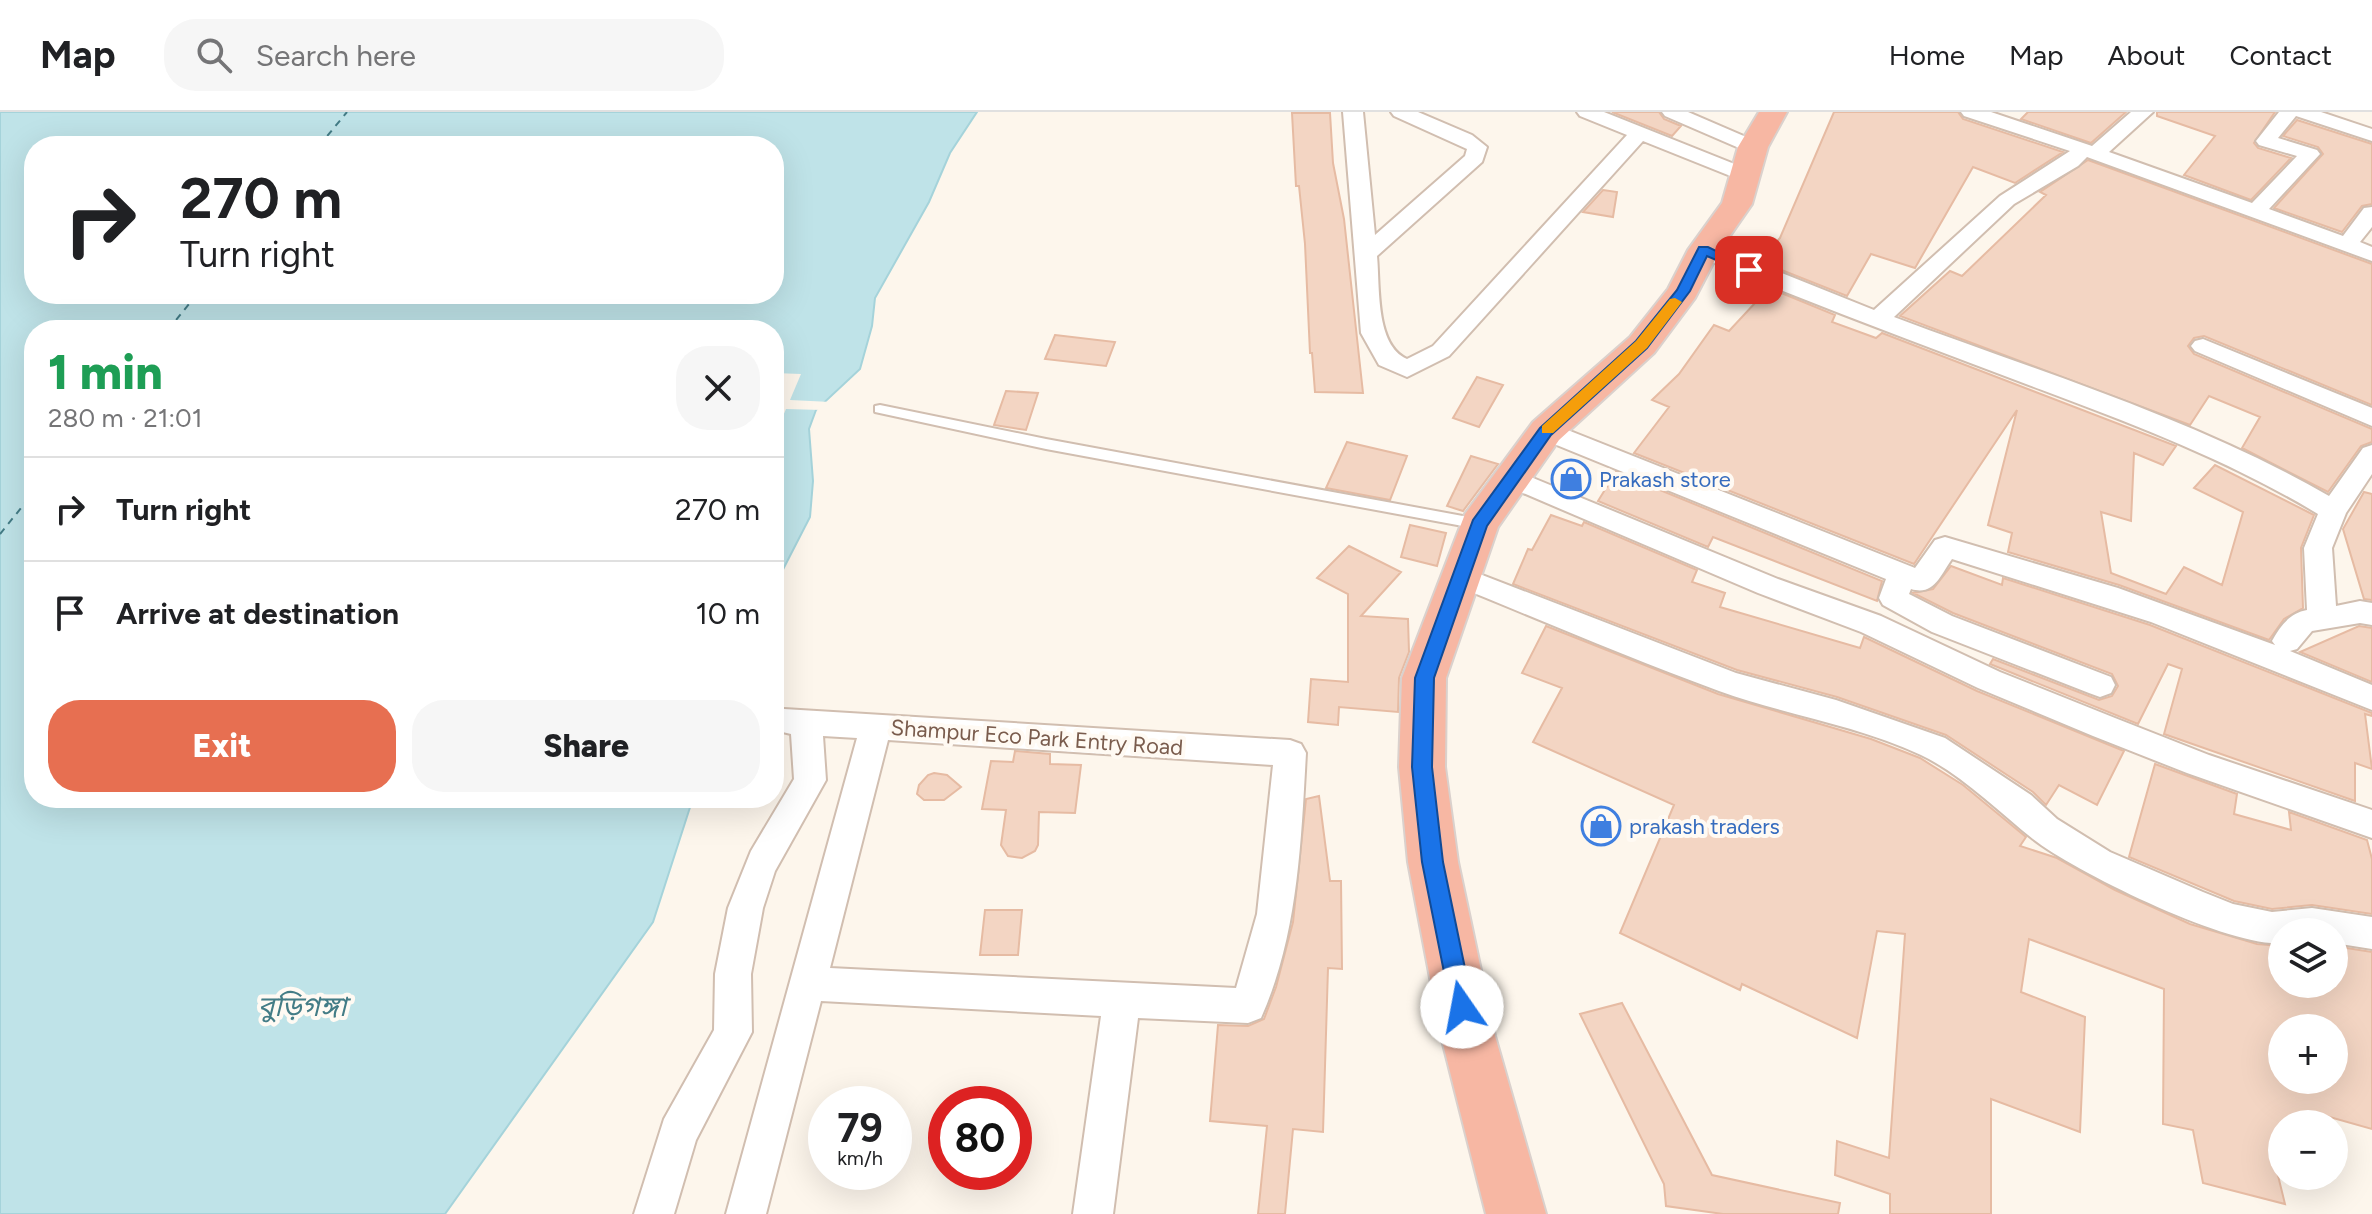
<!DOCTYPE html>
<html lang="en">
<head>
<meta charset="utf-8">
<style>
  body { margin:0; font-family:Figtree,"Noto Sans Bengali",sans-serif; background:#f6f6f6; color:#202124; height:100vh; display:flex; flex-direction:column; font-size:30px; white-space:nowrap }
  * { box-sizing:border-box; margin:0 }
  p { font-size:26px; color:#757577 }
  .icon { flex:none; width:44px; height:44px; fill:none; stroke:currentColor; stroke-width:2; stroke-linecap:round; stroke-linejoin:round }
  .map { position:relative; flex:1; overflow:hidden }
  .drawer { position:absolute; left:24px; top:208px; width:760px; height:488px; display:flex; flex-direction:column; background:#fff; border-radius:32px; box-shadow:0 8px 32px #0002 }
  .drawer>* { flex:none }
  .top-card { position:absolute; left:24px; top:24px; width:760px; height:168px; border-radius:32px; box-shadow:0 8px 32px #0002; background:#fff; color:#202124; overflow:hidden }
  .buttons { position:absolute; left:2268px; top:806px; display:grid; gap:16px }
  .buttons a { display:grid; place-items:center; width:80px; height:80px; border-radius:50%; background:#fff; box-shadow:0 8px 32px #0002; font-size:40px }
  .speed { position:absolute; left:808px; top:974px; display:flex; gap:16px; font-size:40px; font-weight:700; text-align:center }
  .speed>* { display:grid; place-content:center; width:104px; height:104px; border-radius:50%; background:#fff; box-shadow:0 8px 32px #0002; line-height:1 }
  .speed small { font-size:20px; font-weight:400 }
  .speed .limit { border:12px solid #d22; background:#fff; color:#111 }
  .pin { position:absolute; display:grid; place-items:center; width:68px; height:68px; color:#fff; margin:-34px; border-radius:16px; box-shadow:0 4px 12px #0006 }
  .me { position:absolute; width:88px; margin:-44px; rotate:348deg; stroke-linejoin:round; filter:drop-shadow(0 0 6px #0008) }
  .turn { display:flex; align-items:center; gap:28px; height:168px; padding:0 24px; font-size:36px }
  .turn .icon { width:104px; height:104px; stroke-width:2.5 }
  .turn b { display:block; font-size:56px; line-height:68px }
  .round { display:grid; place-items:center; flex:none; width:84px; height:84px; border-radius:32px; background:#f6f6f6 }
  .headline { display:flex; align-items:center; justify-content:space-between; height:136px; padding:0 24px }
  h1 { font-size:48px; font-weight:800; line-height:60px; color:#1e9e55 }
  .primary-button { display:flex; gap:16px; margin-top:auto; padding:16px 24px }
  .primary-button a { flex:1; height:92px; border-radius:32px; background:#e76f51; color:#fff; font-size:32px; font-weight:800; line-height:92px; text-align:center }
  .primary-button a+a { background:#f6f6f6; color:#202124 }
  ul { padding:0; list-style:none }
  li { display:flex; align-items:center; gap:24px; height:104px; padding:0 24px; border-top:2px solid #e0e0e0 }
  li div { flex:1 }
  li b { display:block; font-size:30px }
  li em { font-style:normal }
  header { display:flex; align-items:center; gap:48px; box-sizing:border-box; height:112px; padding:0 40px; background:#fff; border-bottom:2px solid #e0e0e0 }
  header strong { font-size:38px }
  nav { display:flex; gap:44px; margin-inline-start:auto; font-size:28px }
  .search { width:560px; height:72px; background:#f6f6f6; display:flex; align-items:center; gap:20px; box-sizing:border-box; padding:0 28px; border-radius:32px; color:#757577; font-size:30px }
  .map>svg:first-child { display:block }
</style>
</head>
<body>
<header>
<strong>Map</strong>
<div class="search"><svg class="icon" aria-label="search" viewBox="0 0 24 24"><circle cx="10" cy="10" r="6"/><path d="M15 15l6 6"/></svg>Search here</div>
<nav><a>Home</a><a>Map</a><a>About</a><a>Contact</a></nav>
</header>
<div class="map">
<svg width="2372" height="1102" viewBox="0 0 2372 1102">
  <rect width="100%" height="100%" fill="#fdf6ec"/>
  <path fill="#bfe3e8" stroke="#a5d3da" stroke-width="2" fill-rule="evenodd" d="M0,0h977l-27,41 -21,49 -54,96 -3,28 -12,43 -44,41 -7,19 4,52 -3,36 -36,70v-257h-740v468h659l-40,124 -208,292h-445zM34,34h740v148h-740z"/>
  <path fill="#fdf6ec" d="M774,261l27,1 -11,26 41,2 -9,8 -36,-1 -12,28z"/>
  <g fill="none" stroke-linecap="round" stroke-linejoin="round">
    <path stroke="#437c86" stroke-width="2" stroke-dasharray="7 6" stroke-linecap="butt" d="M319,34l28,-34
      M168,218l29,-36
      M0,422l34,-42"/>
  </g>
  <path fill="#f3d5c3" stroke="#e6bba3" stroke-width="2" fill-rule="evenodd" d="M1612,0h47l5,7 17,7 -9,10z
    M1834,0h124l5,7 100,33 -48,31 -42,-16 -58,101 -44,-14 -24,42 -88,-35 21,-23z
    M2028,0h98l-35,31 -70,-24z
    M2157,0h118l-21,31 4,5 33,10 -40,42 -67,-25 31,-39 -58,-20z
    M1292,1h38l3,50 11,56 19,174 -48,-1 -3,-39h-2l-5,-109 -6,-58h-3z
    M2297,8l75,24v60l-10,2 -20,26 -68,-24 49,-54 -5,-7 -35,-11z
    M2088,48l284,104v141l-168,-69 -10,2 -6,8 6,8 178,75v13l-11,4 -33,46 -86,-44 18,-31 -51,-21 -19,29 -290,-109 50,-45 12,5 84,-81 -6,-3z
    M1603,78l14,2 -4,25 -30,-5z
    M1769,176l66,27 -3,7 44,16 6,-5 294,113 -13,19 -29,-12 -3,68 -30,-9 10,61 55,21 18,-27 38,18 21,-73 -49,-24 21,-23 99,50 -13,33 2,60 -19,11 -15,21 -150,-55 -111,-33 4,-19 -24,-8 29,-115 -103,154 -280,-111 35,-46 -17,-7 27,-26 35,-49 15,6z
    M1055,223l60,7 -9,24 -61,-7z
    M1477,265l26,8 -24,42 -26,-9z
    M1006,279l32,2 -12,37 -32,-5z
    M1347,330l60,14 -17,44 -64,-12z
    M1471,344l27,8 -35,47 -16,-5z
    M1616,360l266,109 -5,20 -164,-64 -5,10 -110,-46z
    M2364,380l8,2v106l-8,-1 -21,-70z
    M1551,403l31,11 2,-4 113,48 -5,12 33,11 -5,14 140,41 4,-11 113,54 147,60 -27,54 -38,-20 -13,20 -13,-13 -87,-57 -109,-38 -100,-27 -224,-86 15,-35 4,1z
    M1410,413l36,8 -9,33 -36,-9z
    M1349,434l52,26 -40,44 47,3 1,33 -10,26 -1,34 -59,-5 -1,18 -30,-3 3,-43 37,3v-88l-31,-16z
    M1951,454l51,19 1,-7 147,47 222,88v3l-7,-2 7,55 -17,-6v38l-191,-67 18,-65 -14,-5 -30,60 -148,-60 3,-5 106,41 13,-4 6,-10 -6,-12 -159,-61 -40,-20 20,-4z
    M1546,514l172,68 153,45 49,19 43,27 63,52 -6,9 37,12 58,32 75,34 67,20 25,2v38h52v-38l38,6v177l-53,-15 3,10h-40v26l-11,-3 14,57 -82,-21 -10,-53 -30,-6 1,-135 -135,-50 -8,53 64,25 -5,115 -89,-33v115h-101v-20l-55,-19 2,-34 52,17 16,-224 -28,-3 -20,107 -115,-54 -2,6 -120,-57 54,-128 -141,-63 29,-54 -40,-15zM2282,916h52v52h-52z
    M2359,514l13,2v54l-72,-30z
    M1015,639l35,3v10l31,1 -6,48 -36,-1 -1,33 -3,6 -13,7 -14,-2 -7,-11 5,-35 -24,-1 9,-48 22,1z
    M2155,652l82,30 -3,20 57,16 -2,-18 78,28 5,19v55l-60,-9 -40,4 -38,-8 -105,-44z
    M934,661l13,2 14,12 -17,13h-20l-7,-6 2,-9 9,-10z
    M1319,684l11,85h11l1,88 -14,-1 -5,164 -30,-3 -8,85h-27l9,-88 -57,-5 8,-96 30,1 16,-7 12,-32 17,-65 13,-123z
    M985,798h37l-4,45h-38z
    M1622,891l90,172 128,28 -2,11h-115l-57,-8 -2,-22 -84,-170z"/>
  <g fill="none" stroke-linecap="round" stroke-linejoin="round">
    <g stroke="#d1beb0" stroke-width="4">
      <path id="lane" d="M880,293l166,34 433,80 7,5 -7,5 -433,-80 -171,-37v-6z"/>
    </g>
    <g stroke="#d1beb0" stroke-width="4">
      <path id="street" d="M1343,0h20l12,123 90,-79 2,-7 -73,-33 -3,-4h27l54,23 15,12 -5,15 -105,94c3,30 -2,89 30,103l26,-13 194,-211 -47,-19 -3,-4h27l148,59 3,4 -10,6 -7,-2 -95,-38 -194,215 -42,21 -28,-12 -18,-32z
        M1662,0h26l72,31 3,4 -3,4h-14l-81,-35z
        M1961,0h30l101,34 39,-34h22l-44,40 143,51 45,-47 -38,-11 -3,-4 23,-29h42l51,17v12l-76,-25 -18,22 39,12 3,4 -51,55 74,27 21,-28 8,-1v20l-12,15 12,5v14l-285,-104 -9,9 -64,38 -120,113c146,55 300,101 435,179l34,-48 9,-3v29l-26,39 -14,35 4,58 24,-5 12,2v22l-12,-2 -48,8 -15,18 -7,2 82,34v25l-221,-88 -199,-63c-12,17 -18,37 -41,30l-2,5 43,22 159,61 4,8 -4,8 -11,4 -11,-4 -157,-61 -49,-27 -4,-7 7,-19 -349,-142 -4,-6 4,-6 9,-2 9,2 360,143 20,-28 10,-3 173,51 157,57 -3,-4c8,-15 18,-28 35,-31l-3,-62 14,-34c-88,-53 -180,-88 -276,-124 -116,-44 -232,-86 -346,-135l-3,-5 3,-5h16l162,65 126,-114 70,-45 -106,-35z
        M2203,227l169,69v18l-177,-75 -4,-5 4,-5z
        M1511,357l267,110 103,37 119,56 115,46 94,37 163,55v28l-185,-65 -94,-37 -115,-48 -117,-56 -103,-39 -256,-109 -4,-6 4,-6z
        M1459,454l277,107 100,27 109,38 86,57 26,24 53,33 93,40 30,12 39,8 40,-4 60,9v32l-38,-6v-11h-52v11c-52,5 -207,-71 -249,-104 -35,-28 -72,-65 -112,-84 -64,-30 -136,-40 -202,-64 -91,-33 -180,-72 -270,-108l-4,-7 4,-7z
        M784,597l506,31 11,4 5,9c-5,90 -8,182 -45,265l-13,5 -110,-5 -25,196h-40l28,-198 -280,-15 -55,213h-40l131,-476 -34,-2 3,44 -51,91 -12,37 -12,66 1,58 -56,108 -22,74h-40l30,-95 50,-89 1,-56 13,-66 23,-57 43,-72 -3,-45 -17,-4v-18zM888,628l385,25 -16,149 -21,74 -406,-20z"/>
    </g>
    <g stroke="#dad1cd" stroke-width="4">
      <path id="highway" d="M1759,0h28l-19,35 -16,57 -32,46 -25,48 -41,55 -95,87 -61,87 -52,151 -1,89 13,95 37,174 51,178h-60l-45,-178 -33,-174 -9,-95 3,-89 63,-164 68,-92 97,-85 38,-48 20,-39 34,-47 16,-56z"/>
    </g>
    <use href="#lane" fill="#fff" fill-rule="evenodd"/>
    <use href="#street" fill="#fff" fill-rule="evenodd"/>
    <use href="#highway" fill="#f7b7a3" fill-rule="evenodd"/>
  </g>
  <path fill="#1a73e8" stroke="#114b97" stroke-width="2" d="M1699,135h9l47,23 -11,2 -37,-16 -17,35 -43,57 -96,87 -64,91 -53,152 -2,89 11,95 30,145 -3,7 -8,3 -8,-3 -3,-7 -29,-145 -10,-95 3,-89 58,-158 67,-92 96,-87 41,-51z"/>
  <path fill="#f59e0b" d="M1675,186l7,4 -35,46 -94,85h-11v-7l94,-85 34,-42z"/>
  <defs>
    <g id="shop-ring" transform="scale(2)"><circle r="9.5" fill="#fffaf3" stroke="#3f7fe0" stroke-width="1.5"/><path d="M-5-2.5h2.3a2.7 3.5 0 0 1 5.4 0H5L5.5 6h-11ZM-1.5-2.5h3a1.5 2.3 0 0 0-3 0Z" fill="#3f7fe0"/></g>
  </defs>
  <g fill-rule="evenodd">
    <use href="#shop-ring" x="1571" y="367"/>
    <use href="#shop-ring" x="1601" y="714"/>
  </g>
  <g text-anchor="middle" stroke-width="8" stroke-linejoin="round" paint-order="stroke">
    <g font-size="22" fill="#366cbe" stroke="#fffaf3" text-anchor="start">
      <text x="1599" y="375">Prakash store</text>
      <text x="1629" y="722">prakash traders</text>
    </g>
    <g font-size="22" fill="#7a5c4d" stroke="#fffaf3">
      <text transform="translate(1037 625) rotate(4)" y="8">Shampur Eco Park Entry Road</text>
    </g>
    <g font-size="28" font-style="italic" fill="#437c86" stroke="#fffaf3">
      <text x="302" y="904">বুড়িগঙ্গা</text>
    </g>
  </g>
</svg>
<div class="buttons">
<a><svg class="icon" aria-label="layers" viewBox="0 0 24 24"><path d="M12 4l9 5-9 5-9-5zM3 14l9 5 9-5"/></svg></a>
<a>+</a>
<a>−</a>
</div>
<div class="speed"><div>79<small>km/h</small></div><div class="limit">80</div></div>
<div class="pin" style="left:1749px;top:158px;background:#d93025"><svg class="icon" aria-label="arrive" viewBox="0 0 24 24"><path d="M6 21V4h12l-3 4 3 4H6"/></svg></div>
<svg class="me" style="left:1462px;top:895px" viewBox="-20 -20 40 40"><circle r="19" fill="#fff"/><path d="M0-13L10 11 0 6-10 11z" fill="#1a73e8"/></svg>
<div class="top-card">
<div class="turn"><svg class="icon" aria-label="right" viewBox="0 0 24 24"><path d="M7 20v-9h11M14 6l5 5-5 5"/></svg><div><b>270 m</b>Turn right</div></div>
</div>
<section class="drawer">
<div class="headline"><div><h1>1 min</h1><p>280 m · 21:01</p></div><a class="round"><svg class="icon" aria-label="close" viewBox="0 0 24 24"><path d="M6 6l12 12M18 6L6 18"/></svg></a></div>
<ul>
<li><svg class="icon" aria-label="right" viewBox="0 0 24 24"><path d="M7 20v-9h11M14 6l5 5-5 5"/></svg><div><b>Turn right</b></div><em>270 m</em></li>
<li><svg class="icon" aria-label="arrive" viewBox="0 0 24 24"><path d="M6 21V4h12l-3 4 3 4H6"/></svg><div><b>Arrive at destination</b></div><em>10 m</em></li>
</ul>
<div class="primary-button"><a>Exit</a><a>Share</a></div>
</section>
</div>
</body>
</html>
